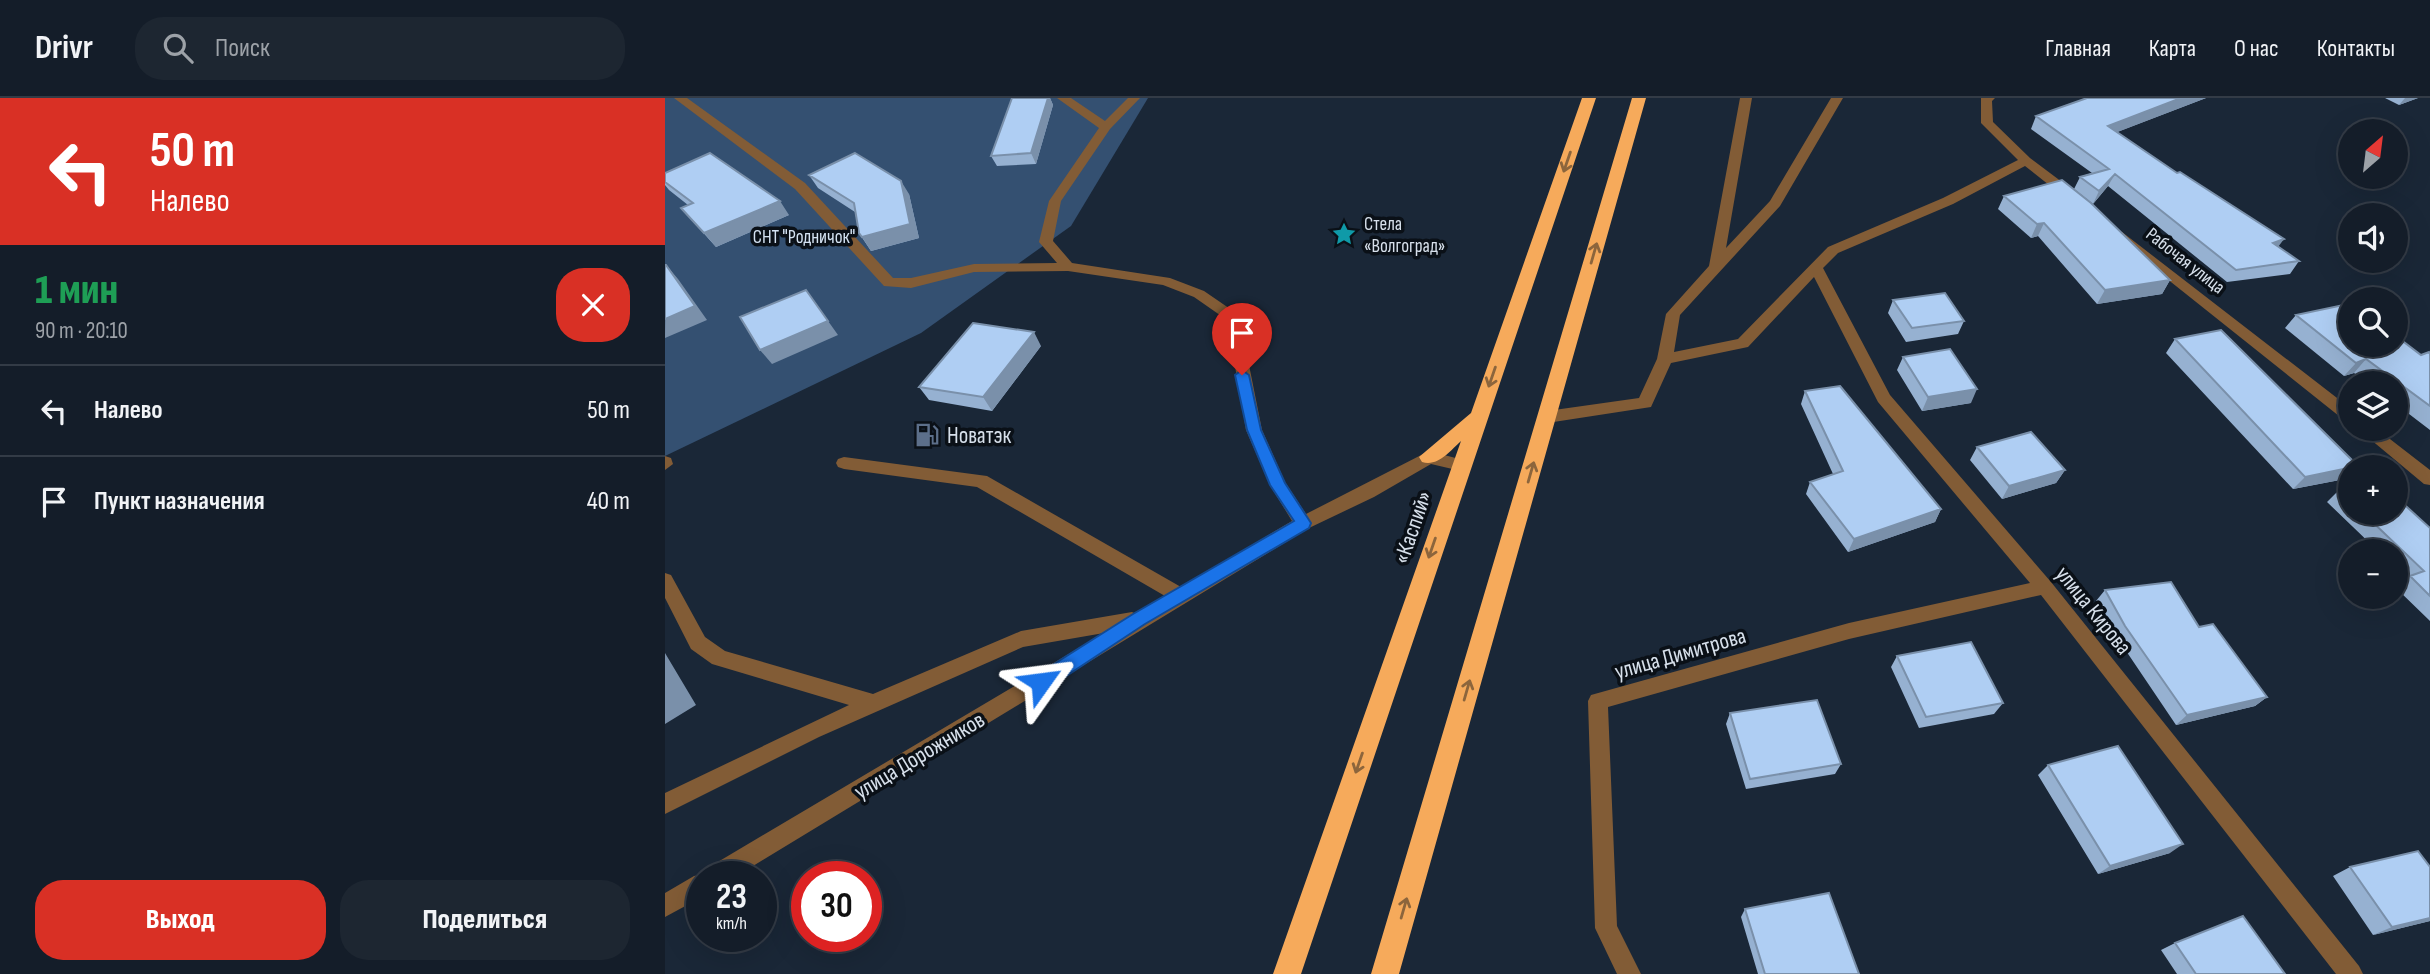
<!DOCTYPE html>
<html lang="ru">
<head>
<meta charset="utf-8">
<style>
  body { margin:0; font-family:"Sofia Sans Condensed",sans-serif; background:#1d2631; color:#f1f3f6; height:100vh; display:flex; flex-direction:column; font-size:26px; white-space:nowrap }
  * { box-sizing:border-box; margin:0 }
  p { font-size:23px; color:#9da2a8 }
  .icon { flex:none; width:38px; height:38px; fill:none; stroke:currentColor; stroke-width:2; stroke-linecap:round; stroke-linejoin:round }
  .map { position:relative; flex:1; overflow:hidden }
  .drawer { display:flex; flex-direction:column; background:#141d29; width:665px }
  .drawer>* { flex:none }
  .guide { background:#d93025; color:#fff; overflow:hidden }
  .needle { width:46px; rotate:28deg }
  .fabs { position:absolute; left:1673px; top:21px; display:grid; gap:14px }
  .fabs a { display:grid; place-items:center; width:70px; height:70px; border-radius:50%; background:#141d29; box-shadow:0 7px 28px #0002,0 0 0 2px #333b46; font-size:35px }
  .speed { position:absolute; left:21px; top:763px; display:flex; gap:14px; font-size:35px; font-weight:700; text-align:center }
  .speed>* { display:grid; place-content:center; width:91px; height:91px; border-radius:50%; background:#141d29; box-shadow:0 7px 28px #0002,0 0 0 2px #333b46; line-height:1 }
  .speed small { font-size:18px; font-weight:400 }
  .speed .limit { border:10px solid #d22; background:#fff; color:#111 }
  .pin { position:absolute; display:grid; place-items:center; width:60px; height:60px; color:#fff; margin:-72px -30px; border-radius:50% 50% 50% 0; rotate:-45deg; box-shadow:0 0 7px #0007 }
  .pin .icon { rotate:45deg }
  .me { position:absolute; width:77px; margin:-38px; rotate:59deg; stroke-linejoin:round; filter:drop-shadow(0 0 5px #0008) }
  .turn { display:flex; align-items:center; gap:24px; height:147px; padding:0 35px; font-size:32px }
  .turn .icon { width:91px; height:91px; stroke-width:2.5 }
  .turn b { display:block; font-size:49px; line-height:60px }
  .round { display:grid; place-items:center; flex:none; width:74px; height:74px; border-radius:28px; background:#1d2631 }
  .overview { display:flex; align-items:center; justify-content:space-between; height:119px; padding:0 35px }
  h1 { font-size:42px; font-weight:800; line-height:52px; color:#1e9e55 }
  .button { display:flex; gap:14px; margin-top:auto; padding:14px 35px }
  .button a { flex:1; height:80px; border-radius:28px; background:#d93025; color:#fff; font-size:28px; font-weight:800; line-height:80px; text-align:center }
  .button a+a { background:#1d2631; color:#f1f3f6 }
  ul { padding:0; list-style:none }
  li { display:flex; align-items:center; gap:21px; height:91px; padding:0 35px; border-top:2px solid #333b46 }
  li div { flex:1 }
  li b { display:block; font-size:26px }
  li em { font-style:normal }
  header { display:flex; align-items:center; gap:42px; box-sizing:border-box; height:98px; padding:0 35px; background:#141d29; border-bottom:2px solid #333b46 }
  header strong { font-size:33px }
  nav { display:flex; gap:38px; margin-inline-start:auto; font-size:24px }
  .search { width:490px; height:63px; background:#1d2631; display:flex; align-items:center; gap:18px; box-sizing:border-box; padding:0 24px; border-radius:28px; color:#9da2a8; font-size:26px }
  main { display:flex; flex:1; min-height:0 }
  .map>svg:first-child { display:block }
</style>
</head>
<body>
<header>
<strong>Drivr</strong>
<div class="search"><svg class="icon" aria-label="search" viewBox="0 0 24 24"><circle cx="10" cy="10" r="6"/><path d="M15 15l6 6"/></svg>Поиск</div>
<nav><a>Главная</a><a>Карта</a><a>О нас</a><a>Контакты</a></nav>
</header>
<main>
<section class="drawer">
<div class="guide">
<div class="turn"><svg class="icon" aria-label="left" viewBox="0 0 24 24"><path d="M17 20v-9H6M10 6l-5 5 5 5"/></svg><div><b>50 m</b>Налево</div></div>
</div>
<div class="overview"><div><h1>1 мин</h1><p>90 m · 20:10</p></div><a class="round" style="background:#d93025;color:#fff"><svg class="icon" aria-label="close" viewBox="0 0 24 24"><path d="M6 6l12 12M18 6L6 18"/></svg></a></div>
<ul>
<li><svg class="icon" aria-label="left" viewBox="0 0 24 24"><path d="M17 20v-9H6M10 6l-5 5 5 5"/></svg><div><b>Налево</b></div><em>50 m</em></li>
<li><svg class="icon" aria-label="arrive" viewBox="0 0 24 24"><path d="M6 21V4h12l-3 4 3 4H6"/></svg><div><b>Пункт назначения</b></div><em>40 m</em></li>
</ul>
<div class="button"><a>Выход</a><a>Поделиться</a></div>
</section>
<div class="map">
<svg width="1765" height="876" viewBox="0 0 1765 876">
  <rect width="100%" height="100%" fill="#1a2737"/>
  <path fill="#345071" d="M0,0h483l-77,128 -150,107 -256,123z"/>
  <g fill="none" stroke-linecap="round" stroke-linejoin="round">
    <path fill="#825c36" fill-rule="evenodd" d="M9,0h13l118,85 88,95h18l63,-14 83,-1 -18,-21 10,-41 50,-73 -42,-30h14l34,23 23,-23h12l-30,31 -49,72 -8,40 19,22 98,15 34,13 35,24 23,115 23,52 21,32 123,-63 38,10 2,4 -8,6 -30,-7 -57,33 -65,31 -574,349h-33v20l-37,20v-24l29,-17 10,-2 2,-5 398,-236 -81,14 -204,90 -154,77v-21l184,-88 -137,-41 -21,-15 -26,-51v-25l6,2 34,62 20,14 148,43 148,-63 111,-19 4,2 29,-18 -188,-109 -133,-18 -6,-2 -2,-4 2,-4 6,-2 143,19 194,111 111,-66 -22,-36 -24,-55 -19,-110 -33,-23 -31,-12 -95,-14 -94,1 -63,16 -27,-2 -89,-97z
      M1075,0h12l-26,150 44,-47 61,-103h12l-63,108 -100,109 -6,37 64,-13 90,-92 115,-49 75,-38 -37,-37v-25h14l-3,3 1,21 37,36 48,36v6h-10l-43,-34 -72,38 -115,49 -15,15 67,127 161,187 308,384 4,8h-27l-295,-379 -192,44 -241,68 9,219 24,48h-24l-22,-46 -7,-227 3,-6 258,-72 181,-40 -152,-181 -64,-125 -66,70 -77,16 -20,44 -104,16 -6,-2 -2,-4 8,-6 92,-13 18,-39 9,-45 43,-48z
      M1457,134l228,176v14l-6,-2 -227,-181 -2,-3z
      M1693,331h19l53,41v15l-6,-1z
      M0,358l6,2 2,6 -8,6z"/>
    <path fill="#f6aa5b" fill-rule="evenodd" d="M917,0h14l-295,876h-28l188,-533c-11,10 -23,26 -39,21l-3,-5 52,-44z
      M967,0h14l-247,876h-28z"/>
  </g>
  <path fill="#96b1d1" d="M347,0h38l3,7 -17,59 -39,2 -6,-10z
    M1422,0h119l-89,34 182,129 -9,13 -63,8 -119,-96 -15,18 -19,-15 6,-12 12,-4 -61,-44 5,-13z
    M1720,0h33l-19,7z
    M0,75l124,42 -73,32 -35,-39 7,-3 -19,-15 -4,-5z
    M144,77l100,19 10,44 -48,13 -12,-18 -4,-21 -37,-24z
    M1339,98l166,84 -8,14 -65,10 -59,-68 -7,2 -33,-29z
    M1228,202l71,21 -6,13 -52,8 -18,-29z
    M1631,217l54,30 71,10 9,-1v76l-34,-26v-21h-28l-14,-10 -10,3 -59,-48z
    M1510,241l170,140 -52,10 -127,-136z
    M376,248l-49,65 -63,-11 -10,-13z
    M1238,259l68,46 -49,8 -25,-41z
    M1140,293l136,118 -6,13 -87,30 -42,-58 4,-12 23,-8 -32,-70z
    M1312,349l88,23 -9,13 -54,16 -32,-39z
    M1685,388v27h46l34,15v93l-34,-33 10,-9 -10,-10v-18h-18l-51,-49 12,-12z
    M1440,492l94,37 68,70 -12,9 -79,19 -60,-89 -20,-35z
    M1232,558l106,47 -9,11 -75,14 -28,-61z
    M1065,615l111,51 -6,10 -89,15 -20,-65z
    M1383,667l122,88 -72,21 -60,-99z
    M1685,769h80v54l-57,14 -40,-59z
    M1080,811l114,65h-101l-17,-57z
    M1510,845l110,31h-108l-16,-24z"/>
  <path fill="#7a90aa" d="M383,0h2l3,7 -17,59 -5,-11z
    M1516,0h25l-104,40 6,-12z
    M1740,0h13l-19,7z
    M1450,76l-7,12 -15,18 6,-13z
    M236,83l8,13 10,44 -48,13 -9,-14z
    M115,103l9,14 -73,32 -12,-14z
    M1379,125l-6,13 -7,2 6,-14z
    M1619,141l-9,12 -2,-8z
    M1,167l12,14 29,41 -42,18z
    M1505,182l-8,14 -65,10 8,-14z
    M141,192l32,45 -66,29 -12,-14z
    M369,234l7,14 -49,65 -9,-14z
    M1701,261l-12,14 -10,3 12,-13z
    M1312,291l-6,14 -49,8 6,-14z
    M1685,369v7l-5,5 -52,10 12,-12z
    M1400,372l-9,13 -54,16 7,-13z
    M1276,411l-6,13 -87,30 6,-13z
    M0,555l31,52 -31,19z
    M1602,599l-12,9 -79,19 11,-10z
    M1518,746l-13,9 -72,21 12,-8z
    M1765,820v3l-57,14 19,-8z"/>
  <path fill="#afcef3" stroke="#7a90aa" stroke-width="2" d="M347,0h36l-17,55 -40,3z
    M1422,0h94l-73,28 69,47 3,-1 104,67 -11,4 26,18 -63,9 -121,-96 -16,17 -19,-14 29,-8 -73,-53z
    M45,55l70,48 -76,32 -23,-25 12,-5 -28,-21v-9z
    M190,55l46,28 9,43 -48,13 -3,-4 -5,-30 -45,-28z
    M1397,82l29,23 79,77 -65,10 -61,-67 -7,1 -33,-28z
    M0,167h1l29,41 -30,13z
    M141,192l22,31 -68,29 -20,-33z
    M1280,195l19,28 -52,7 -19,-28z
    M1683,206l2,2v39h46v-9l25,19 8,-3 1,2v52l-64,-47 -10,4 -60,-48z
    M308,225l61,9 -51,65 -64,-10z
    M1556,232l137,136 -53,11 -130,-138z
    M1285,251l27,40 -49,8 -25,-40z
    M1175,288l101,123 -87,30 -44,-57 33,-11 -38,-80z
    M1366,334l34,38 -56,16 -32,-39z
    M1685,388v14l-11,-10z
    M1731,399l34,31v68l-20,-20 14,-5 -61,-58h33z
    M1506,484l28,45 14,-3 54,73 -80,18 -62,-89 -20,-36z
    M1306,544l32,61 -77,14 -29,-61z
    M1152,602l24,64 -91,15 -20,-66z
    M1453,648l65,98 -73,22 -62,-101z
    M1753,753l12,16v51l-38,9 -42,-60z
    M1164,795l30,81h-94l-20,-65z
    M1578,818l42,58h-89l-21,-31z"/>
  <defs><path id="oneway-shaft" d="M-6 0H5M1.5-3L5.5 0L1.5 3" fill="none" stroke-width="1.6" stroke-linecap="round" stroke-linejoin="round" transform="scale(1.75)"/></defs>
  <g stroke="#8c653c">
    <use href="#oneway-shaft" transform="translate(902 64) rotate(109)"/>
    <use href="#oneway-shaft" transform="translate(929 155) rotate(-74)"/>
    <use href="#oneway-shaft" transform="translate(827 279) rotate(109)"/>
    <use href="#oneway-shaft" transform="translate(866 374) rotate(-74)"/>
    <use href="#oneway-shaft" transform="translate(767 450) rotate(109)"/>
    <use href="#oneway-shaft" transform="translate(802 592) rotate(-74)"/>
    <use href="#oneway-shaft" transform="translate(694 665) rotate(109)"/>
    <use href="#oneway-shaft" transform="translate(739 810) rotate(-74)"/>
  </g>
  <path fill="#1a73e8" stroke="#114b97" stroke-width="2" d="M577,272l7,5 12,55 24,53 26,40 -2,5 -164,96 -97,64 -7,2 -6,-2 -3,-6 3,-6 98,-62 161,-93 -24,-36 -23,-55 -12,-55z"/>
  <defs>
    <g id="sight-bare" transform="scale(1.89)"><path d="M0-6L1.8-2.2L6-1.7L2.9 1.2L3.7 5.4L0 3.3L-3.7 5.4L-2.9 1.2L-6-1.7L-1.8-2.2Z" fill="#0f9aa8" stroke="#0a1017" stroke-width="2.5" paint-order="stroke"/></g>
    <g id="fuel-bare" transform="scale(1.89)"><path d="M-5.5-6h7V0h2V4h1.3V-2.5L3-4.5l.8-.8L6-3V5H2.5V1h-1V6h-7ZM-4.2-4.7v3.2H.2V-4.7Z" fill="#5c6f8a" stroke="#0a1017" stroke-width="2.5" paint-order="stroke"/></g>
  </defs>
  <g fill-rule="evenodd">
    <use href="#sight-bare" x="679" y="136"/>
    <use href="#fuel-bare" x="262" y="337"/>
  </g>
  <g text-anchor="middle" stroke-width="7" stroke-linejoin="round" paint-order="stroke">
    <g font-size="19" fill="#d7e0eb" stroke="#0a1017" text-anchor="start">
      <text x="699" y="132">Стела<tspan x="699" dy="22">«Волгоград»</tspan></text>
    </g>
    <g font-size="19" fill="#d4e2f2" stroke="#0a1017">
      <text x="139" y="145">СНТ "Родничок"</text>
    </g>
    <g font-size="19" fill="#d7e0eb" stroke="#0a1017">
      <text transform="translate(1521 162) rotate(38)" y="7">Рабочая улица</text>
    </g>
    <g font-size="23" fill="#d7e0eb" stroke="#0a1017" text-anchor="start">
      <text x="282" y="345">Новатэк</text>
    </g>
    <g font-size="23" fill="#d7e0eb" stroke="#0a1017">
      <text transform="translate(747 429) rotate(-71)" y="8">«Каспий»</text>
      <text transform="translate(1429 512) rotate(51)" y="8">улица Кирова</text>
      <text transform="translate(1015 555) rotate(-16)" y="8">улица Димитрова</text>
      <text transform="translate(254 657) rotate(-31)" y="8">улица Дорожников</text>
    </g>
  </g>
</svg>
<div class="fabs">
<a><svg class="needle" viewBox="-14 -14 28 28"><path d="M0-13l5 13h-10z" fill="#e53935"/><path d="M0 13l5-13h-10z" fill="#9da2a8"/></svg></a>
<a><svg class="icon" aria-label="sound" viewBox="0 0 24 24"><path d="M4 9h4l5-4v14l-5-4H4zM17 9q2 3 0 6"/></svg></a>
<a><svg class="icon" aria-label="search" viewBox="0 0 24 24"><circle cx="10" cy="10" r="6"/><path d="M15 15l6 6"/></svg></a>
<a><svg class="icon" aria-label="layers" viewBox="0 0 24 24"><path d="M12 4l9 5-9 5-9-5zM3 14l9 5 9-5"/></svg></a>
<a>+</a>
<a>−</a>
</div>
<div class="speed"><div>23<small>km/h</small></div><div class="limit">30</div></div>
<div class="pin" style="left:577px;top:277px;background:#d93025"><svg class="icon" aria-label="arrive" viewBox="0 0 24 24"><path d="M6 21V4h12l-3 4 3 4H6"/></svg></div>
<svg class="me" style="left:376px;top:584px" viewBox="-20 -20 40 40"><path d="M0-17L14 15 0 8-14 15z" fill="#1a73e8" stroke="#fff" stroke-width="4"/></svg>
</div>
</main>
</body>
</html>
